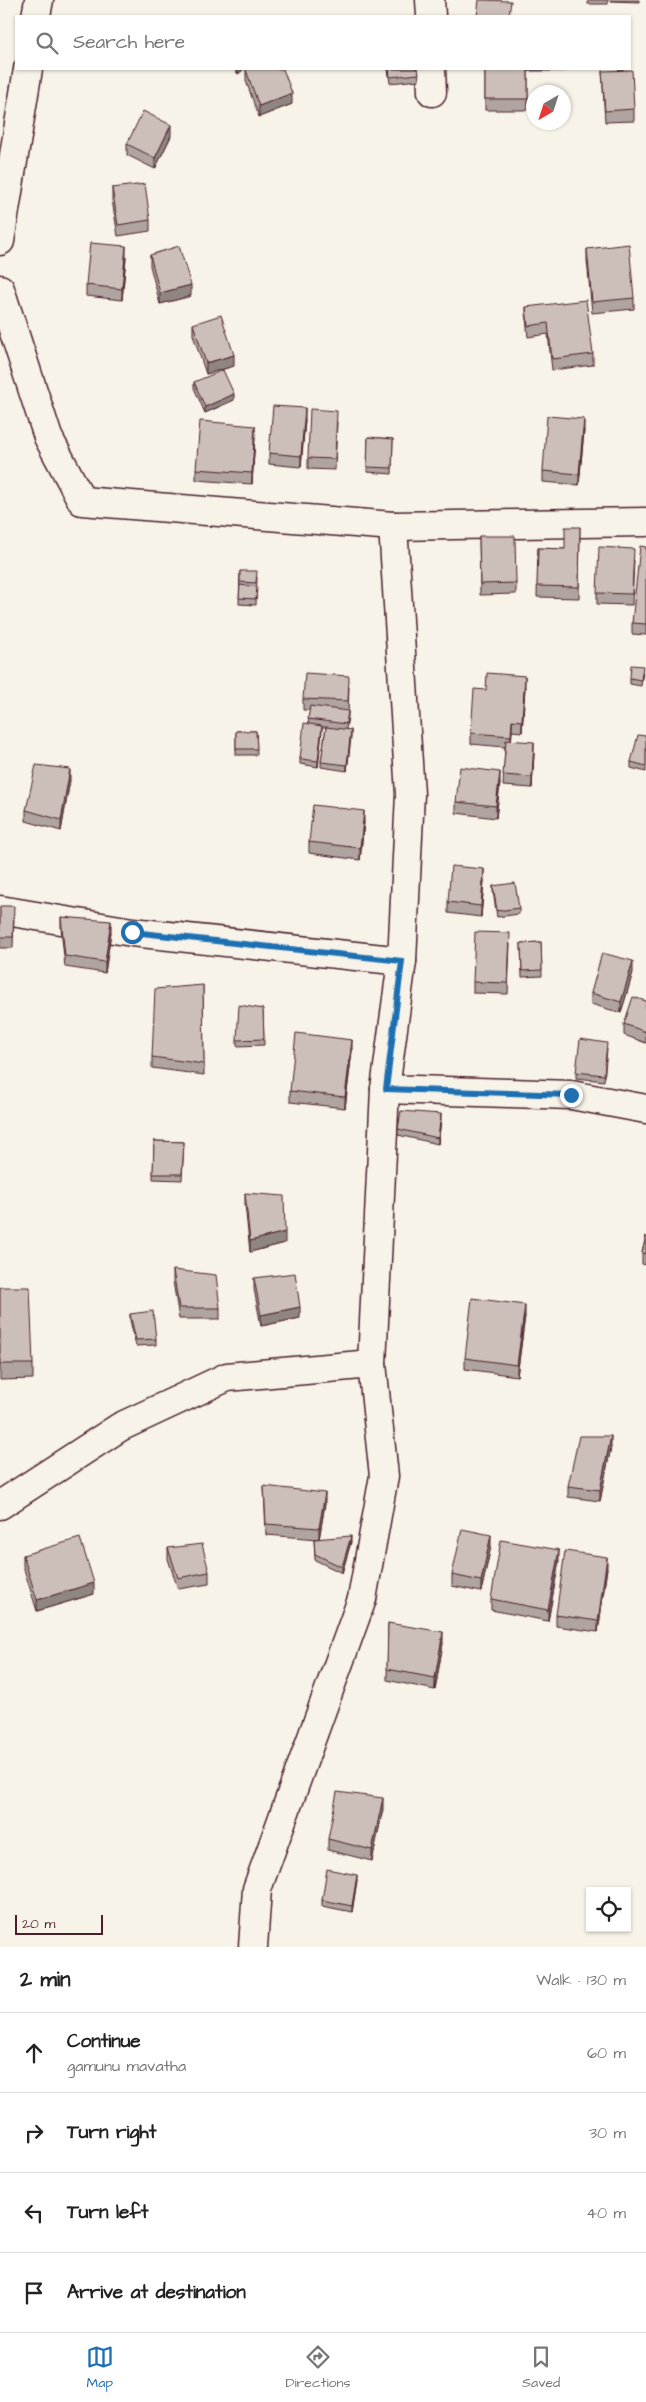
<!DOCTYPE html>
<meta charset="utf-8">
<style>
:root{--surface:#fff;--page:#f2f2f2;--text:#222;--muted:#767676;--line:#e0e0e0;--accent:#1f6fb2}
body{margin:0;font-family:"Architects Daughter",sans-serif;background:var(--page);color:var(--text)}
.controls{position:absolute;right:15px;bottom:15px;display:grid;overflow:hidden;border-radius:0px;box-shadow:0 1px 4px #0004}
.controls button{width:45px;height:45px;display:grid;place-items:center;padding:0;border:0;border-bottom:1px solid var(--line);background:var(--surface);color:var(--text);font:25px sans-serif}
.compass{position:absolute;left:526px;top:85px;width:45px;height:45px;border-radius:50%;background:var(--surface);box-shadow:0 1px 4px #0004;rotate:219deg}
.scale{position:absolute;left:15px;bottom:12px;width:88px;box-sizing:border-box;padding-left:5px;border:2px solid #4a1f2b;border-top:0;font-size:14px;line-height:18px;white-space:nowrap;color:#4a1f2b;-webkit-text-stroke:4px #f7f3e8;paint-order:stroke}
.stop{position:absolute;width:15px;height:15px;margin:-11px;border:4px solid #1f6fb2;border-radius:50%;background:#fff}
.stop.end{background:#1f6fb2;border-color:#fff;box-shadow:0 1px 5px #0008}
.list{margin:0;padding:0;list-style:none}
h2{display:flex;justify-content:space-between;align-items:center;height:65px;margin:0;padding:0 20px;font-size:21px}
h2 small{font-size:16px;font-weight:400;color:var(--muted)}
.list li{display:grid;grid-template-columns:32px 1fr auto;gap:15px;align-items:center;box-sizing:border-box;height:80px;padding:0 20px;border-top:1px solid var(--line)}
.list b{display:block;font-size:19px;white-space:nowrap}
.list p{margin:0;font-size:16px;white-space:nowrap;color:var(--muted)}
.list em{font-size:16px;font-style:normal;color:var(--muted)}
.icon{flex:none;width:28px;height:28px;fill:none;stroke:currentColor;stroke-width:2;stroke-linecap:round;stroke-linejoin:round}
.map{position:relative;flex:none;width:646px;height:1947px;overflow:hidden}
.search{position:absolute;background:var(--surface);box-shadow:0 1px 4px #0004;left:15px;right:15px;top:15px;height:55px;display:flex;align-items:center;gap:12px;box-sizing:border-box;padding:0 18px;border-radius:0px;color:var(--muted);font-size:19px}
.sheet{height:385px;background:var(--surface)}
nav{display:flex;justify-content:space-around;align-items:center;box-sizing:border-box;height:70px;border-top:1px solid var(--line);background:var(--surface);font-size:14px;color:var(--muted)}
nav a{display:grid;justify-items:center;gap:2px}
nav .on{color:var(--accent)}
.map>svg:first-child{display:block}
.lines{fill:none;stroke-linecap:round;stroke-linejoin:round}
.minor-casing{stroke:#4a1f2b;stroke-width:31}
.minor{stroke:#f7f3e8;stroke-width:28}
.wall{fill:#afa49f;stroke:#4a1f2b}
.shaded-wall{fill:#8f8682;stroke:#4a1f2b}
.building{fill:#ccbfb9;stroke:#4a1f2b}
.route{stroke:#1f6fb2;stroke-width:6}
</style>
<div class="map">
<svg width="646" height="1947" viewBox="0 0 646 1947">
<rect width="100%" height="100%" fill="#f7f3e8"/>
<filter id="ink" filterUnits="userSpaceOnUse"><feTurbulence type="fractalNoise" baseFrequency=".02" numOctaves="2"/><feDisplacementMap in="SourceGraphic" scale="10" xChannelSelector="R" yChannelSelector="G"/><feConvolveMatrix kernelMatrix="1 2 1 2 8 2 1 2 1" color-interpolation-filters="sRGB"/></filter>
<g filter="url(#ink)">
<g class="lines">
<defs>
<g id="minor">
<polyline points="430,0 431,16"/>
<polyline points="36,16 39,0"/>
<polyline points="431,69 432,92"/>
<polyline points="0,241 28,69"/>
<polyline points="0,289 48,437 82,501 393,526 646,522"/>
<polyline points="0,910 132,932 402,961"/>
<polyline points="385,1089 571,1095 646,1109"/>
<polyline points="0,1505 120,1427 227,1377 372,1364"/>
<polyline points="253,1947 257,1889 362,1599 384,1476 372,1364 385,1089 402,961 410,794 393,526"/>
</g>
</defs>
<use href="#minor" class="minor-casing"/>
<use href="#minor" class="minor"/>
</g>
<g class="wall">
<rect x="588" y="0" width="20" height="4"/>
<polygon points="610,0 639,0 639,2 610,1"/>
<polygon points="234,69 244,69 238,74"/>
<polygon points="388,69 418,69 419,80 390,83"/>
<rect x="485" y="69" width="43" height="41"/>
<rect x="529" y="69" width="35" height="2"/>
<polygon points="246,70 292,104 259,117 246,81"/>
<polygon points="602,71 634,109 634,121 605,122"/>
<polygon points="171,136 155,169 127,155 127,144"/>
<polygon points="112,188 150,220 150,231 118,236 112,200"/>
<polygon points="587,249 634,298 634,309 592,313 587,260"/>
<polygon points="150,255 191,296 160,304 150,266"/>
<polygon points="126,257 122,300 86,296 86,285"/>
<polygon points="526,307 593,354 593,365 552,370 548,334 528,337 526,318"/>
<polygon points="193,324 234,366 206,374 193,335"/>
<polygon points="194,382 234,400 205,413 194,388"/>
<polygon points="305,419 301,467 269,464 269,453"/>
<polygon points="337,422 335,470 308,469 308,458"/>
<polygon points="584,430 579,485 543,482 543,471"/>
<polygon points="255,437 252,484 196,480 196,469"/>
<polygon points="368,437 393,439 392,474 367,472"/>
<polygon points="580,527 579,598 537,597 538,548 565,549"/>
<polygon points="479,536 516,583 516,594 480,595"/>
<polygon points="646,547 646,635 632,634 632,623"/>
<polygon points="634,560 632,605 597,604 597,593"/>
<polygon points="240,571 257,577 256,605 239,604"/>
<polygon points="643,672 641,686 630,684 630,678"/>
<polygon points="349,687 348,717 346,729 351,736 347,771 321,767 321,762 326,727 322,727 318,767 300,764 300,759 308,724 310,710 303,710 303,699"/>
<polygon points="525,687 522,732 512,731 511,741 534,753 532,788 503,786 505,747 471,744 471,733 486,690"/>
<polygon points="236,731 256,731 257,755 236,755"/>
<polygon points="646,736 646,772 631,768 631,762"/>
<polygon points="70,780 61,831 26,821 26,810"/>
<polygon points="500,783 496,818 456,813 456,802"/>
<polygon points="364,822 360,860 309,853 309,842"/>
<polygon points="484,880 481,917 448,913 448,902"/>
<polygon points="493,886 519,908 519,914 497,917 493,891"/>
<polygon points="0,906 14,917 13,948 0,948"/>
<polygon points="61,917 111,932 105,973 65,967 61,928"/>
<polygon points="541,942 542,976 522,977 521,943"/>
<polygon points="510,944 508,994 473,993 473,982"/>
<polygon points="633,972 621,1013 591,1004 591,993"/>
<polygon points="203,985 204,1075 152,1068 152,1057"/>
<polygon points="646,1001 646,1043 624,1035 624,1024"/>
<polygon points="263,1009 264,1045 237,1046 237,1040"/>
<polygon points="607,1049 604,1081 576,1078 576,1072"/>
<polygon points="352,1051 345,1108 290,1102 290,1091"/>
<polygon points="441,1120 438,1144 398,1135 398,1129"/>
<polygon points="154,1141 184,1142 182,1180 153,1179"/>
<polygon points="245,1193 285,1243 250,1252 245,1204"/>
<polygon points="646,1236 646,1265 642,1264 642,1253"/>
<polygon points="173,1270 220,1308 220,1319 179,1319 173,1281"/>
<polygon points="254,1278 300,1318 261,1326 254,1289"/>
<polygon points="0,1287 33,1364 33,1379 0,1380"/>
<polygon points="130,1314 156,1339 156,1345 136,1346 130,1320"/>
<polygon points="525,1316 517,1376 465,1369 465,1358"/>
<polygon points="611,1447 600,1501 568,1497 568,1486"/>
<polygon points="264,1486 325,1504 319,1539 351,1542 342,1573 315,1560 314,1539 318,1539 266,1535"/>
<polygon points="491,1546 481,1592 452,1586 452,1575"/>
<polygon points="168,1548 209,1572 209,1584 178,1589 168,1559"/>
<polygon points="23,1555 94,1594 37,1611 23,1566"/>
<polygon points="559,1561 548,1621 491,1610 491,1599"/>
<polygon points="607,1568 598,1632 556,1626 556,1615"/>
<polygon points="388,1623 443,1643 435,1690 387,1680"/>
<polygon points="383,1809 372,1861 328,1850 328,1839"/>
<polygon points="357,1880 352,1912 322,1906 322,1900"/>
</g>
<g class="shaded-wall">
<polygon points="238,69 244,69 238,74"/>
<polygon points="292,93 292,104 259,117 259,106"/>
<polygon points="171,125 171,136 155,169 155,158"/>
<polygon points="126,246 126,257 122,300 122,289"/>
<polygon points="191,285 191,296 160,304 160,293"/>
<polygon points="234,355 234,366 206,374 206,363"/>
<polygon points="234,394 234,400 205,413 205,407"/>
<polygon points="305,408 305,419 301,467 301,456"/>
<polygon points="584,419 584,430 579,485 579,474"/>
<polygon points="255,426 255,437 252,484 252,473"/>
<polygon points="525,676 525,687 522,732 522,721"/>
<polygon points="512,720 512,731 511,747 511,736"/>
<polygon points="322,726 322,731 318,767 318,761"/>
<polygon points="351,730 351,736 347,771 347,765"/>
<polygon points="534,742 534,753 532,788 532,777"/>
<polygon points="70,769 70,780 61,831 61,820"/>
<polygon points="500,772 500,783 496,818 496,806"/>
<polygon points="364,811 364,822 360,860 360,848"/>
<polygon points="484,869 484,880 481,917 481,906"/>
<polygon points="111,921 111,932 105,973 105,962"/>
<polygon points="633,961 633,972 621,1013 621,1002"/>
<polygon points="352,1040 352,1051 345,1108 345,1097"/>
<polygon points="441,1114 441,1120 438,1144 438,1138"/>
<polygon points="285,1232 285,1243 250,1252 250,1241"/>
<polygon points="525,1305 525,1316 517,1376 517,1365"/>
<polygon points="300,1307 300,1318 261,1326 261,1315"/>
<polygon points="611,1436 611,1447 600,1501 600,1490"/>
<polygon points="325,1493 325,1504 319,1539 319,1528"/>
<polygon points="491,1535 491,1546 481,1592 481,1581"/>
<polygon points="351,1536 351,1542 342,1573 342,1567"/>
<polygon points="559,1550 559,1561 548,1621 548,1610"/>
<polygon points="607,1557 607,1568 598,1632 598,1621"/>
<polygon points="94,1583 94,1594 37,1611 37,1600"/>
<polygon points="443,1632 443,1643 435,1690 435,1678"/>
<polygon points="383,1798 383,1809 372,1861 372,1850"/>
<polygon points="357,1875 357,1880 352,1912 352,1906"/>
</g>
<g class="building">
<polygon points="479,0 511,1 509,16 477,16"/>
<polygon points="248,69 283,69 292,93 259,106 246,70"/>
<polygon points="389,69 418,69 419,74 390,77"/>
<rect x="485" y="69" width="43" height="30"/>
<polygon points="632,70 634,109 605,111 602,71"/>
<polygon points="143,111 171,125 155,158 127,144"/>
<polygon points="145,184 150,220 118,225 112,188"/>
<polygon points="90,243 126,246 122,289 86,285"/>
<polygon points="629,244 634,298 592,302 587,249"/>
<polygon points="179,246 191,285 160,293 150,255"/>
<polygon points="586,300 593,354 552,359 548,323 528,326 526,307"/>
<polygon points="221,315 234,355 206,363 193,324"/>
<polygon points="223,370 234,394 205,407 194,382"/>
<polygon points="273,406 305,408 301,456 269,453"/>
<polygon points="310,409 337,411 335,459 308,458"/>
<polygon points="547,416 584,419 579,474 543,471"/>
<polygon points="200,421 255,426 252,473 196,469"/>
<polygon points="368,437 393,439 392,468 367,467"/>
<polygon points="565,527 580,527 579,587 537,586 538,548 565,549"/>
<polygon points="479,536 515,536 516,583 480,584"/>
<polygon points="640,546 646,547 646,624 632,623"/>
<polygon points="599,547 634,549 632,594 597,593"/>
<polygon points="240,571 257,571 256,583 240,582"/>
<polygon points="240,585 257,587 256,599 239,598"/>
<polygon points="631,665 643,666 641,680 630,678"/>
<polygon points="305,673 349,676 348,701 303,699"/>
<polygon points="487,673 525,676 522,721 512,720 511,736 471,733 474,689 486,690"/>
<polygon points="310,706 348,711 346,724 308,719"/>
<polygon points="304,723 322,726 318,761 300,759"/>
<polygon points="326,727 351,730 347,765 321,762"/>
<polygon points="236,731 256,731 257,749 236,749"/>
<polygon points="638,735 646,736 646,766 631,762"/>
<polygon points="506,740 534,742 532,777 503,775"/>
<polygon points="36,765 70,769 61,820 26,810"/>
<polygon points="460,767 500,772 496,806 456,802"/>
<polygon points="313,805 364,811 360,848 309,842"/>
<polygon points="451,866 484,869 481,906 448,902"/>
<polygon points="515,883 519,908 497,911 493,886"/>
<polygon points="0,906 14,906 13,937 0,937"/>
<polygon points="61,917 111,921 105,962 65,956"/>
<polygon points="475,932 510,933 508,983 473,982"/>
<polygon points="541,942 542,970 522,971 521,943"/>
<polygon points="602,953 633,961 621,1002 591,993"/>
<polygon points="203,985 204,1064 152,1057 155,989"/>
<polygon points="633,997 646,1001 646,1032 624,1024"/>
<polygon points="239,1005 263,1009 264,1039 237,1040"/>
<polygon points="296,1033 352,1040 345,1097 290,1091"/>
<polygon points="580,1039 607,1043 604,1075 576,1072"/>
<polygon points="401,1111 441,1114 438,1138 398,1129"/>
<polygon points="154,1141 184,1142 182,1174 153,1174"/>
<polygon points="245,1193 284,1196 285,1232 250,1241"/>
<polygon points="646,1236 646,1254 642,1253"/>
<polygon points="173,1270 216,1275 220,1308 179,1308"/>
<polygon points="295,1273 300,1307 261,1315 254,1278"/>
<polygon points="0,1287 30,1287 33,1364 0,1364"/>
<polygon points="472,1298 525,1305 517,1365 465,1358"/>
<polygon points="153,1311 156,1339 136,1340 130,1314"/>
<polygon points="579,1436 611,1436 600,1490 568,1486"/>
<polygon points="264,1486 325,1493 319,1528 266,1524"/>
<polygon points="462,1529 491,1535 481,1581 452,1575"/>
<polygon points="351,1536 342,1567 315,1554 314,1539"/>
<polygon points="80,1538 94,1583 37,1600 23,1555"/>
<polygon points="501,1540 559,1550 548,1610 491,1599"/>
<polygon points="202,1544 209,1572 178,1578 168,1548"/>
<polygon points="565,1551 607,1557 598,1621 556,1615"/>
<polygon points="388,1623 443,1632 435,1678 387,1669"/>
<polygon points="337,1792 383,1798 372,1850 328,1839"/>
<polygon points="327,1869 357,1875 352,1906 322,1900"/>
</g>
</g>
<g class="lines" filter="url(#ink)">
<polyline class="route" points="132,932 402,961 386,1089 571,1095"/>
</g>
</svg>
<div class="controls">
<button><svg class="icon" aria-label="locate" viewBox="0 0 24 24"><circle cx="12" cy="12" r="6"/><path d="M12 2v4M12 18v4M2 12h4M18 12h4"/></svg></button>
</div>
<svg class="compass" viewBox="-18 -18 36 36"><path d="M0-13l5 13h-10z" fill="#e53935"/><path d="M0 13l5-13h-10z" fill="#767676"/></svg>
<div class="scale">20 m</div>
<div class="stop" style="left:132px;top:932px"></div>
<div class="stop end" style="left:571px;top:1095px"></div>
<div class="search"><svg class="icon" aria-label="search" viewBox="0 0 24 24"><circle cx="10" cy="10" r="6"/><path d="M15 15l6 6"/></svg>Search here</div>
</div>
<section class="sheet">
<h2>2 min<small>Walk · 130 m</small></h2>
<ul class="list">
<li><svg class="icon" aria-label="ahead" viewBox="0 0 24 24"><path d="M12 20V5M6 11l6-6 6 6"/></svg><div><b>Continue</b><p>gamunu mavatha</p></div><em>60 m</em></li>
<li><svg class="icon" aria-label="right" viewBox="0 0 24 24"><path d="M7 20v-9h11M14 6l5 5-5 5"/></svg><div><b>Turn right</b></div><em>30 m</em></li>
<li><svg class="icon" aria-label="left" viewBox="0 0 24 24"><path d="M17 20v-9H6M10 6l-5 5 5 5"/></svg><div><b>Turn left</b></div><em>40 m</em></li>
<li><svg class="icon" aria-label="arrive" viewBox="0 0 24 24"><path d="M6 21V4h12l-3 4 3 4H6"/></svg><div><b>Arrive at destination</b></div></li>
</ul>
</section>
<nav>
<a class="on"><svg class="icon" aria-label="map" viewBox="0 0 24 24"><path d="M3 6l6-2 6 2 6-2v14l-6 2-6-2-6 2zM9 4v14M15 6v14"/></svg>Map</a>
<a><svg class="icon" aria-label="directions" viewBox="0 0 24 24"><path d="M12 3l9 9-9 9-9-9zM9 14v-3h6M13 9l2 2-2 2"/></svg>Directions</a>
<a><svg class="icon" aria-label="saved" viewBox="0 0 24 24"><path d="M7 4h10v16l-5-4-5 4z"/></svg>Saved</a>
</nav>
